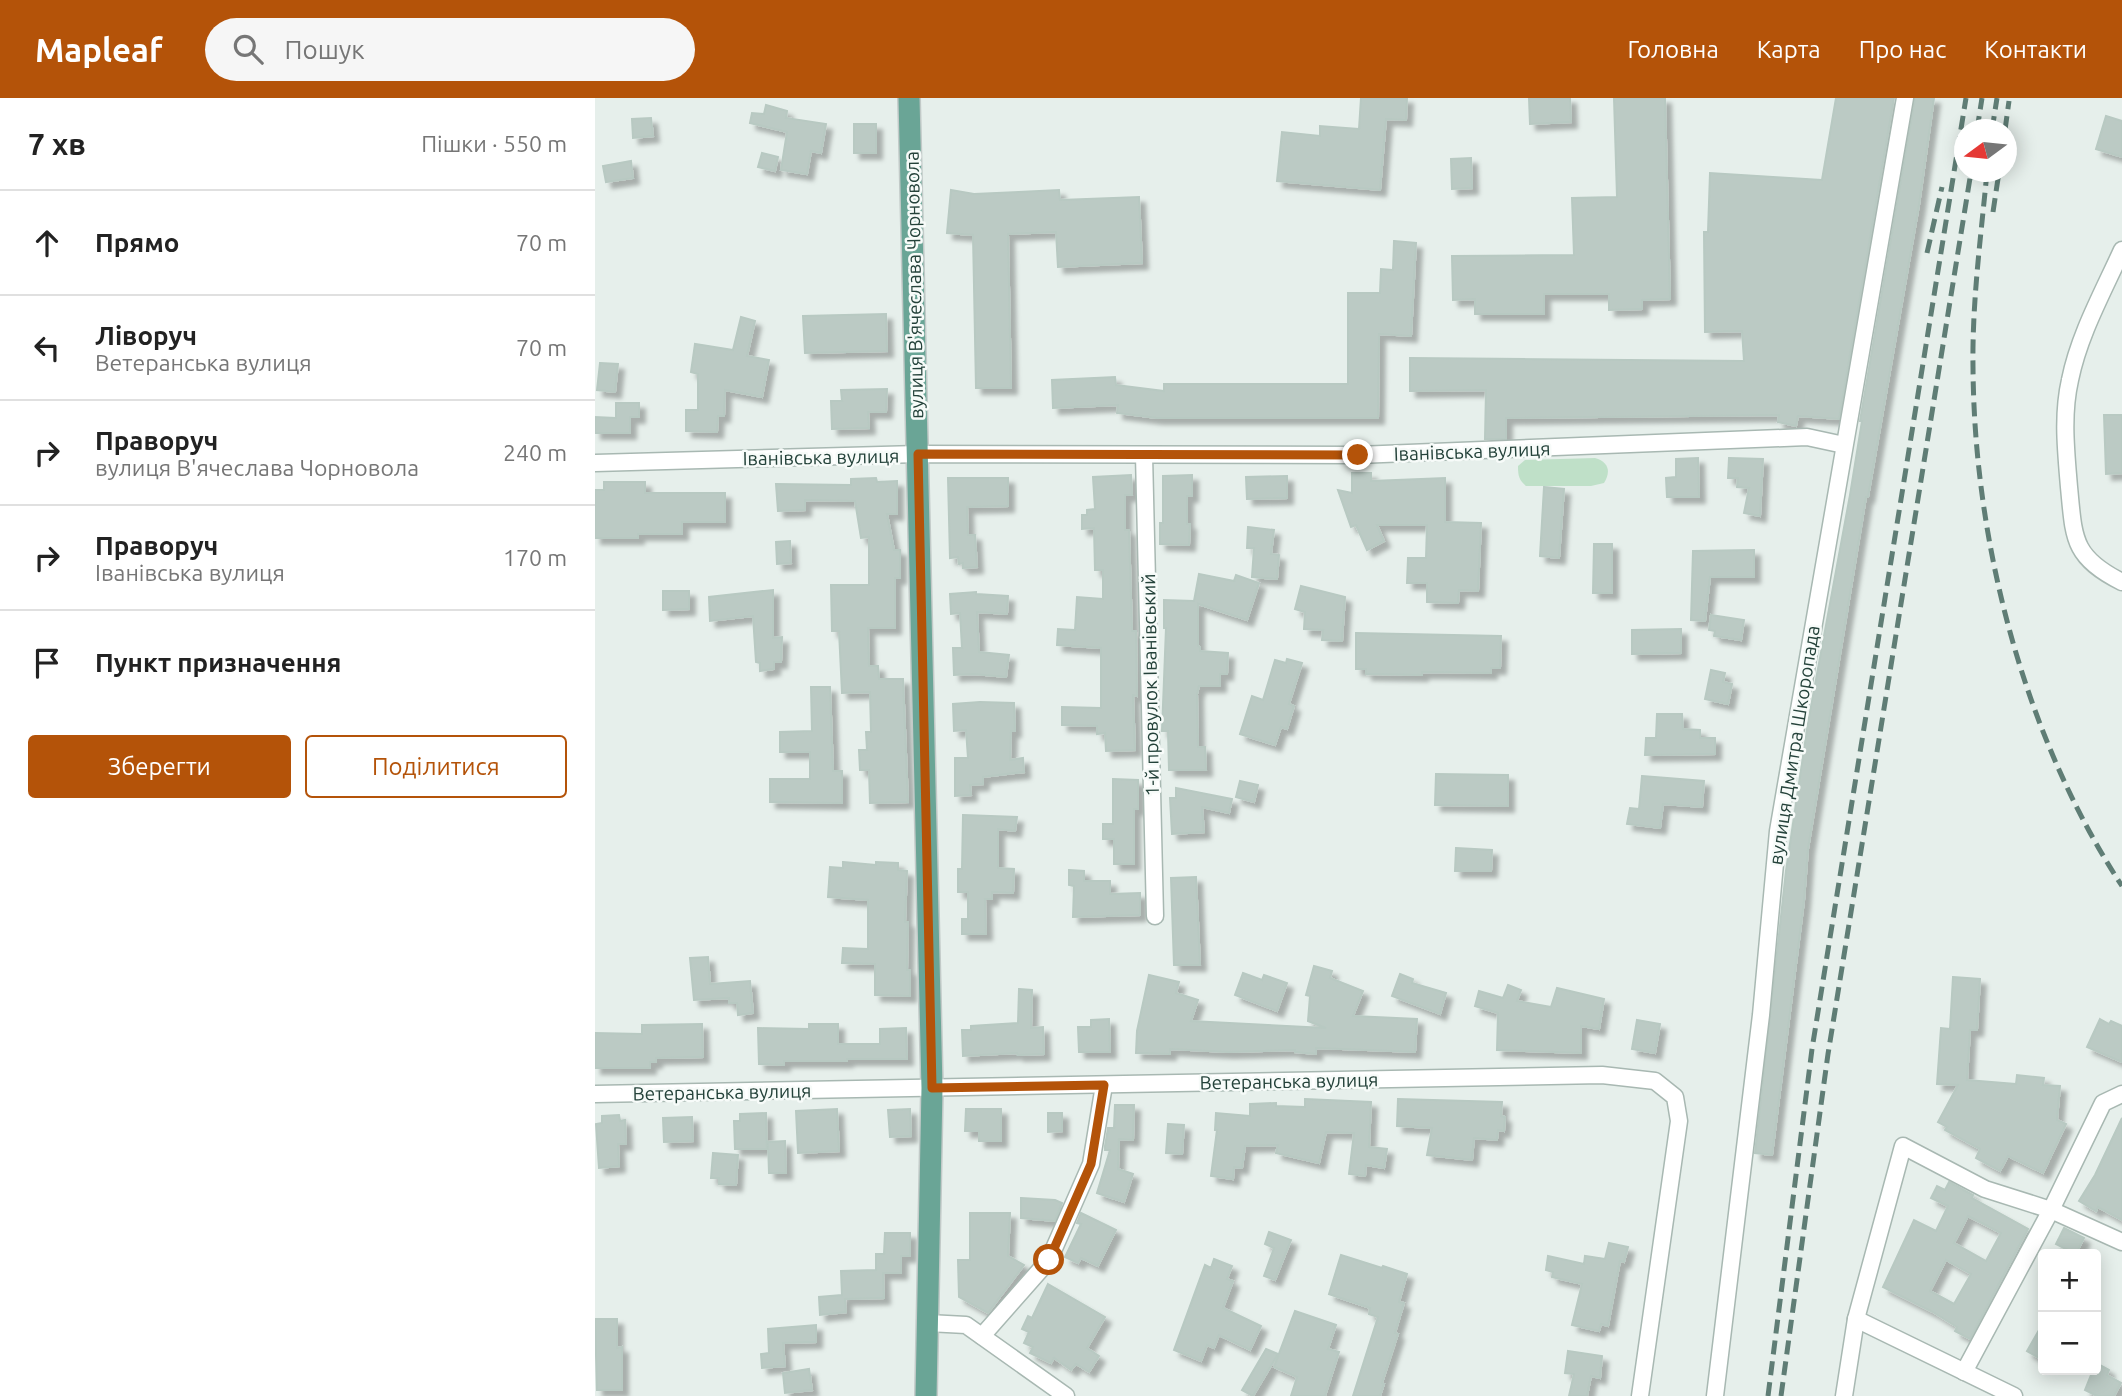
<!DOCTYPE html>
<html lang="uk">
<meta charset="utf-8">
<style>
:root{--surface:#fff;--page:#f6f6f6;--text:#222;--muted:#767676;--line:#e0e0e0;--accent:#b45309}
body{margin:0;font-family:Ubuntu,sans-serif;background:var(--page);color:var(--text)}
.controls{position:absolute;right:21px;bottom:21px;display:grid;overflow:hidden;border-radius:7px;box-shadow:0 4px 18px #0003}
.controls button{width:63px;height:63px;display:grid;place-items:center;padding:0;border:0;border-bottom:2px solid var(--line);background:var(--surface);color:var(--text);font:35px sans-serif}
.compass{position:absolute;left:1359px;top:21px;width:63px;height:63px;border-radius:50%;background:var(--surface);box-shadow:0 4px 18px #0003;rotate:255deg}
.stop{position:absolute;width:21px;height:21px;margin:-16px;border:5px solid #b45309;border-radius:50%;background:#fff}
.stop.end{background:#b45309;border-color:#fff;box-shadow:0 2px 7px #0008}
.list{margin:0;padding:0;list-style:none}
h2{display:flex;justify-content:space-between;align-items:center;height:91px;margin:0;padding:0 28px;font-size:30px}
h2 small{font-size:23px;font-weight:400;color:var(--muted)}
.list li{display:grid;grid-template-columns:46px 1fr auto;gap:21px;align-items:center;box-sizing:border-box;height:105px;padding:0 28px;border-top:2px solid var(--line)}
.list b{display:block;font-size:26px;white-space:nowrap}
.list p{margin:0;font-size:23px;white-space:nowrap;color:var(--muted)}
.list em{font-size:23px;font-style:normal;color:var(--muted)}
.actions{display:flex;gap:14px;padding:21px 28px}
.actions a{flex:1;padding:16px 0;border:2px solid var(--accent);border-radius:7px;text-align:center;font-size:24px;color:var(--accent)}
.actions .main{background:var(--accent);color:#fff}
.icon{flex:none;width:38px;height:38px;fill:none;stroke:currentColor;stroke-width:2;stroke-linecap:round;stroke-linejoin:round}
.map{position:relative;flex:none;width:1527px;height:1298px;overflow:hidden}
header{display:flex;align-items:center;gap:42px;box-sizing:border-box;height:98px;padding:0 35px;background:var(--accent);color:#fff}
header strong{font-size:33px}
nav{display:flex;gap:38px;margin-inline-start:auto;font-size:24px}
.search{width:490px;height:63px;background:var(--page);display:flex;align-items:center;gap:18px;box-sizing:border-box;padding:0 24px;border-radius:38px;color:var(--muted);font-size:26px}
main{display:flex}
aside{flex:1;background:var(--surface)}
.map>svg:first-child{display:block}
.green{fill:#bfe0c8}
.building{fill:#bbcac4;stroke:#b8c9c2;stroke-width:2;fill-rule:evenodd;filter:url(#shadow)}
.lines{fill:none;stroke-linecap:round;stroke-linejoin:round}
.street-casing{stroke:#a8b8b2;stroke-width:19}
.primary-casing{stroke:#c2cac8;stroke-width:24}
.street{stroke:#fff;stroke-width:16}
.primary{stroke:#6aa596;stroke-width:21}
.rail{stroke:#5f7d75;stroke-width:5;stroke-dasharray:14 7;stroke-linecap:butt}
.route{stroke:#b45309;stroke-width:9}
.labels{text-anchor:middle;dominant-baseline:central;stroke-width:5;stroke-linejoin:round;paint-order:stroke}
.street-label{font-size:19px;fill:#24423a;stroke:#f7fbf9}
</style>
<header>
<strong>Mapleaf</strong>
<div class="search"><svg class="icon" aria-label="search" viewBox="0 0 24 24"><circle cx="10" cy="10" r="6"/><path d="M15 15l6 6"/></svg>Пошук</div>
<nav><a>Головна</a><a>Карта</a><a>Про нас</a><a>Контакти</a></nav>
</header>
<main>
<aside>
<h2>7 хв<small>Пішки · 550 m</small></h2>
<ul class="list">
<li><svg class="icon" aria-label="ahead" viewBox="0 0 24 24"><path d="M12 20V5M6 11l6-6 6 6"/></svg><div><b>Прямо</b></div><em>70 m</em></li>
<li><svg class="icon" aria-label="left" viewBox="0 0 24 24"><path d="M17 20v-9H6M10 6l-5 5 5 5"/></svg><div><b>Ліворуч</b><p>Ветеранська вулиця</p></div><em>70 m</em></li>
<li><svg class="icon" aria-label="right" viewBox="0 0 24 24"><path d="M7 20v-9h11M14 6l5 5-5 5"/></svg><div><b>Праворуч</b><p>вулиця В'ячеслава Чорновола</p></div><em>240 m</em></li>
<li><svg class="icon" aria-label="right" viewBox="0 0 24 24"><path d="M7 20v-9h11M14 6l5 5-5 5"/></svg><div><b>Праворуч</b><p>Іванівська вулиця</p></div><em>170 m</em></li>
<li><svg class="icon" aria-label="arrive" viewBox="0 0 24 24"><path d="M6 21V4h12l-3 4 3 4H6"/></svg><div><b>Пункт призначення</b></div></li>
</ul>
<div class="actions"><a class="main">Зберегти</a><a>Поділитися</a></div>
</aside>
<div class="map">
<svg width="1527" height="1298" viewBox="0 0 1527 1298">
<defs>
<filter id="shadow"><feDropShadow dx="6" dy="6" stdDeviation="2" flood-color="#0004"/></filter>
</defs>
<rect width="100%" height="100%" fill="#e6efeb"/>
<path class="green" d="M1000,360C1014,364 1016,374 1009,385L996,388H931C924,382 923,378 923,368L930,362Z"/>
<g class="building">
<polygon points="766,0 812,0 811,22 791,21 785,92 682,83 687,34 725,38 725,28 764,31"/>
<polygon points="934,0 975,0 976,24 935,26"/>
<polygon points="1019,0 1070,0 1075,201 1047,202 1047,211 1014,212 1014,196 949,196 949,216 880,216 880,201 858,202 857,158 979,157 977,100 1022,99"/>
<polygon points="1241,0 1299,0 1244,321 1203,318 1201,328 1183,324 1184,317 911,320 911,341 890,341 891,292 815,293 815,260 1149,263 1147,233 1110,234 1109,134 1113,134 1115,75 1227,82"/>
<polygon points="1320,0 1339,0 1324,107 1273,399 1271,399 1213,751 1209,803 1177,1057 1160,1055 1191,773 1213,625 1255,397 1267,323 1265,323"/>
<polygon points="171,7 192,13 191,20 231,26 226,55 216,53 212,76 186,72 192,34 155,25 157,15 169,16"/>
<polygon points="1511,18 1527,23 1527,59 1501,51"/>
<polygon points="56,20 58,38 38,40 37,21"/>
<rect x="259" y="26" width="22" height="29"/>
<polygon points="167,55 183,59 180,73 163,69"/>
<polygon points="876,60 877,90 857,91 856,61"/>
<polygon points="36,63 38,80 11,84 8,68"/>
<polygon points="356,92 379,96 464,92 465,102 544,99 547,165 463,169 461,134 413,136 416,290 381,290 378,137 352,135"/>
<polygon points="799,143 821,145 816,238 784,236 783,320 562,320 522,315 523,307 458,310 457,282 520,279 521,287 569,293 569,286 753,286 753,195 785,195 786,171 798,172"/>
<polygon points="291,216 292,253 210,255 208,218"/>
<polygon points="146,219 160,223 152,258 174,262 167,299 130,292 129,318 123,318 122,334 91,333 91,312 103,312 103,276 96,274 100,246 138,252"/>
<polygon points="5,265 23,266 20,294 2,292"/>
<polygon points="292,291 291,314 273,314 274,330 237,331 236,303 247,303 246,292"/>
<polygon points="21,305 44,305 44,319 35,319 35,335 0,335 0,319 21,320"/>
<polygon points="1509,317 1527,317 1527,375 1511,376"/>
<polygon points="1103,360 1104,399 1072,399 1071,380 1081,379 1081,361"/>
<polygon points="1134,360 1168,361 1165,418 1149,415 1154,390 1142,389 1143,380 1133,380"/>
<polygon points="757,375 776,375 776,383 850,380 850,424 886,425 883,493 864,492 863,505 832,504 832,485 812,485 813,460 831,460 832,427 782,427 789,443 772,452 761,427 756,429 743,392 757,395"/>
<polygon points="536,377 537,397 530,397 530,432 534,432 537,533 541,533 542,598 538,597 540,652 511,653 510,635 502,636 502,628 467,627 467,609 506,610 506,550 462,547 463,531 480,532 482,499 508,501 508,472 500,472 499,430 487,431 487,417 492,417 492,412 500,411 498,379"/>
<polygon points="597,377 597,398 592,398 592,426 595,426 594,447 565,446 565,425 568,425 568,378"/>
<polygon points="692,378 692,400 652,401 651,379"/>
<polygon points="281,380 282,384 302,383 302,416 292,416 299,452 305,452 305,480 300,480 300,530 273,530 274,568 283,568 284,581 308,581 313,704 275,705 274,672 265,672 264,652 272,652 271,634 276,634 275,594 247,595 244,533 237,533 236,487 274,487 274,439 266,440 260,403 210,402 210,412 183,413 181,386 256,387 256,381"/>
<polygon points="353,380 413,380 413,408 372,409 373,437 380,437 382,469 368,470 368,465 364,466 363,459 355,460"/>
<polygon points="9,384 50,384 50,395 130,395 130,424 87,424 87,436 43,436 43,440 0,440 0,392 9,392"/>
<polygon points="949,389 969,391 964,460 945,458"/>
<polygon points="653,429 679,432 676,456 684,457 682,481 657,479 659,450 652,450"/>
<polygon points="195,443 196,465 182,466 181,444"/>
<polygon points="999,446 1017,446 1017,495 998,495"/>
<polygon points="1159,452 1159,479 1115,479 1110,523 1096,522 1098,453"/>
<polygon points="604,476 639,483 641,477 664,485 652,522 603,506 603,548 605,549 605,553 633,555 632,576 625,576 625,588 604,588 602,596 603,649 610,649 611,672 574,672 573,633 567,633 571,530 569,530 569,502 599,503"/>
<polygon points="706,488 750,499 747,543 727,542 728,532 709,531 710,514 700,511"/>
<polygon points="178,492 178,540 187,539 186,564 179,564 179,571 165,573 165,565 161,564 158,518 115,523 114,499"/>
<polygon points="68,493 94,493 94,511 68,512"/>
<polygon points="381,494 381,496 413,498 412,516 382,514 384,554 414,557 411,579 378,576 359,577 358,550 367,550 365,515 356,516 355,496"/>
<polygon points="1116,517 1149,522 1146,542 1119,538 1120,533 1114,532"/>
<polygon points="1086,531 1086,555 1037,556 1037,532"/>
<polygon points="761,535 906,538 905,570 896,570 896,575 827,574 827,577 771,576 771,571 761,571"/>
<polygon points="692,561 707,565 694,606 699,608 692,631 686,629 680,647 645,636 657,598 668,602 680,562 691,565"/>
<polygon points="1116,572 1130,575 1128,584 1137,586 1133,606 1110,601"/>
<polygon points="216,589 235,589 238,673 247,673 247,705 175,704 175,681 215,681 215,654 185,654 185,634 217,633"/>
<polygon points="385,604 419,605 420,633 416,633 415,662 428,660 429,674 388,679 388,686 375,687 376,697 360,698 360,660 373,660 371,632 359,633 358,606"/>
<polygon points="1062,616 1087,616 1088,631 1105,632 1105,640 1120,640 1120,656 1050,657 1051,640 1061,640"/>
<polygon points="841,676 913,677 913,708 840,707"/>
<polygon points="1047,678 1109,683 1107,709 1068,706 1065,730 1032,726 1035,710 1044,711"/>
<polygon points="518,681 543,682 543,711 539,711 539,766 519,766 519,741 508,741 508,726 518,726"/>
<polygon points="645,683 663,687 659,704 641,699"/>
<polygon points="581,690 637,701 634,715 607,709 609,734 577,736 575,700 581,700"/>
<polygon points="368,717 422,719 420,733 403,731 403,770 419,771 418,795 397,794 397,801 390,801 391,836 367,836 367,821 373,821 373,794 363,794 363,771 367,771"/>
<polygon points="861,750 897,752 896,773 860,773"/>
<polygon points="248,764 281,767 281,764 303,765 303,772 312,773 310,824 313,824 312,872 315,872 315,898 280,897 280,866 247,865 248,850 273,851 273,802 233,799 235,769 248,770"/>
<polygon points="474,772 489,773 489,783 515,783 515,796 545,795 545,817 478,819 479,788 474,787"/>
<polygon points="601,779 605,867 579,867 576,780"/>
<polygon points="113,859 115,886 155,883 158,915 143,917 142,905 134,905 134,900 99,902 95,860"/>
<polygon points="719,868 737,873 735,880 768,893 758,918 822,921 820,954 721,950 721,956 700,954 700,952 633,954 575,951 575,956 541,955 542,933 554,877 584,884 581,895 603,902 596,923 731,930 713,923 715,898 711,897"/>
<polygon points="648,875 667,882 669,877 692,885 682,913 640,897"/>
<polygon points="805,876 818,881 817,885 851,895 845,916 797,898"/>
<polygon points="1358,879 1385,881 1382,932 1375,932 1372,982 1421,986 1422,977 1449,980 1448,987 1465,988 1462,1022 1471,1026 1448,1075 1413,1058 1405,1073 1381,1060 1385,1051 1350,1032 1352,1029 1343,1024 1363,987 1342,986 1346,930 1355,931"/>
<polygon points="913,887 926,892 922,903 956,909 962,890 1009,901 1004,931 986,928 986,955 902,952 903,915 880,908 884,893 908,900"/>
<polygon points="424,891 437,892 436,930 448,929 449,956 423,957 422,955 368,958 367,932 376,932 376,928 423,925"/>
<polygon points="514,921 515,954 484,954 483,929 496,929 496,922"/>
<polygon points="1505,921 1514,926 1516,923 1527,928 1527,964 1492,949"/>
<polygon points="1042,922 1065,926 1060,955 1037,951"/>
<polygon points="107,926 108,959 61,960 61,964 55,964 55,970 0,970 0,935 47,936 47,927"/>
<polygon points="214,926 243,926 243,946 285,946 285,931 311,930 312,961 252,961 252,963 189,963 189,967 164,966 163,930 214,931"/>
<polygon points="710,1001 776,1004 774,1049 792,1051 789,1070 771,1067 770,1078 754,1076 759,1035 731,1034 724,1065 681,1055 683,1047 650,1048 647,1070 639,1069 638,1081 616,1078 622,1032 620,1032 621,1015 655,1018 655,1006 681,1005 681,1008 710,1009"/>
<polygon points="803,1001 907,1004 906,1018 910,1019 909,1033 903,1032 902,1042 879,1040 877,1062 832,1057 837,1030 802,1028"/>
<polygon points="520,1007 539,1007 538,1042 524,1041 523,1071 538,1076 529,1104 502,1095 515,1052 510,1052 510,1048 513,1030 519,1030"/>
<polygon points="242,1011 244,1053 203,1055 201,1013"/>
<polygon points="315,1011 316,1038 295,1039 293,1012"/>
<polygon points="371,1011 406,1011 406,1043 384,1043 384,1033 370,1033"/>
<polygon points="171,1015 172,1051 140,1051 139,1023 145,1023 145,1016"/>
<polygon points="453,1015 467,1015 467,1033 453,1034"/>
<polygon points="24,1017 25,1023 30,1022 31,1046 23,1046 24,1068 4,1070 1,1026 7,1025 7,1018"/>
<polygon points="97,1019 98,1043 69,1044 68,1020"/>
<polygon points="1527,1020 1527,1122 1503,1109 1501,1113 1484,1103 1500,1077"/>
<polygon points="573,1026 589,1027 587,1056 571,1055"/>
<polygon points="190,1043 191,1075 174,1075 173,1044"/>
<polygon points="118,1055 143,1057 141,1087 124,1086 124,1080 116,1080"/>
<path d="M1354,1084L1378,1097L1377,1100L1433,1131L1375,1241L1360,1233L1362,1229L1338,1214L1288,1189L1319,1122L1341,1133L1353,1108L1336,1100L1342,1088L1350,1092ZM1373,1118L1406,1135L1391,1163L1359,1145ZM1351,1162L1376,1176L1359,1206L1335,1193Z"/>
<polygon points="426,1100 460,1102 467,1105 460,1123 426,1120"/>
<polygon points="375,1115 415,1115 413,1158 429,1167 393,1215 364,1199 363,1162 375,1162"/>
<polygon points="486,1115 521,1132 503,1168 486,1160 483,1165 470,1159 486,1126 482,1125"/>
<polygon points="1469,1130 1489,1140 1481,1156 1461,1146"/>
<polygon points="674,1134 696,1142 680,1182 669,1178 679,1150 670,1146"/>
<polygon points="290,1135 315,1135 315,1158 306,1158 306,1175 288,1175 289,1200 250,1201 251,1214 225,1217 224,1199 247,1197 246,1173 281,1172 281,1156 289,1156"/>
<polygon points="1014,1145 1033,1149 1029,1164 1025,1163 1013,1228 1006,1226 1004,1233 977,1227 987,1186 957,1179 958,1174 951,1172 953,1158 989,1166 990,1158 1010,1161"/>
<polygon points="746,1157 787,1170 788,1168 812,1176 804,1204 809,1205 800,1235 803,1236 787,1285 789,1286 785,1298 758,1298 783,1219 774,1216 775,1210 734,1196"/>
<polygon points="619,1161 637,1168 632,1181 638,1183 628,1210 666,1228 655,1252 624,1237 619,1250 612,1247 606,1263 579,1252 610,1167 616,1170"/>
<polygon points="453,1186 510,1219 492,1250 504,1258 494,1274 481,1266 476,1272 459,1260 456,1265 435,1255 438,1249 429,1245 434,1234 427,1231 433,1218 437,1220"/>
<polygon points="700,1213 741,1227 733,1251 744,1254 730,1298 696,1298 702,1279 679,1269"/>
<polygon points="0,1221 22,1221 22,1250 27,1249 27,1292 2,1292"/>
<polygon points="1448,1225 1448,1262 1432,1253"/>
<polygon points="221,1227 221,1244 188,1245 190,1268 167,1270 166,1256 174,1255 173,1231"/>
<polygon points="671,1251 683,1256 658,1298 647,1292"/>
<polygon points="973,1253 1007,1258 1005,1280 996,1278 992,1298 974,1298 979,1276 970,1275"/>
<polygon points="1501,1265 1514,1272 1512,1277 1526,1285 1519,1298 1502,1298 1490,1292 1498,1272 1501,1272"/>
<polygon points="214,1271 217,1292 190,1295 188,1275"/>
</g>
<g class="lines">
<defs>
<g id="street">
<path d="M1527,152C1508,194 1484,237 1475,282C1467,317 1471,353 1474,389C1479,440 1477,459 1527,484"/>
<polyline points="549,357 560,818"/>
<polyline points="0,365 323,356 763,357 1212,339 1249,347"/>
<polyline points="0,996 1007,977 1060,983 1080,999 1084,1023 1045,1298"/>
<polyline points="1261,1221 1419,1298"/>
<polyline points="333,1225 371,1227 471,1298"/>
<polyline points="387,1238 454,1162 496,1066 509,987"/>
<polyline points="1369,1274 1456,1112 1508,1005 1527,996"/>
<polyline points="1120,1298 1166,917 1183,733 1310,0"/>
<polyline points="1249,1298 1261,1221 1308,1048 1390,1091 1456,1112 1527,1144"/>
</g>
<polyline id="primary" points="314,0 337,990 331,1298"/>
</defs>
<use href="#street" class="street-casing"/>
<use href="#primary" class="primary-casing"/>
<use href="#street" class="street"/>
<use href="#primary" class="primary"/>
<g class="rail">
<polyline points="1382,32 1387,0"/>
<polyline points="1397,32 1402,0"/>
<polyline points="1410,32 1414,3"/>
<path d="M1392,74C1386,138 1377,204 1378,269C1379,446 1430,640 1527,788"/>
<polyline points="1398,114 1404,74"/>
<polyline points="1332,155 1347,89"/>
<polyline points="1173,1298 1217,951 1371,0"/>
<polyline points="1186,1298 1233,956 1376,74"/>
</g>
</g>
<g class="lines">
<polyline class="route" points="454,1162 496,1066 509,987 337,990 323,356 763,357"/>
</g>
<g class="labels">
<g class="street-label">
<text transform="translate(319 187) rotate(-91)">вулиця В'ячеслава Чорновола</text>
<text transform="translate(877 353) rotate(-2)">Іванівська вулиця</text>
<text transform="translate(226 359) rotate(-1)">Іванівська вулиця</text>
<text transform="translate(555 587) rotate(-91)">1-й провулок Іванівський</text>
<text transform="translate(1199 647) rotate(-81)">вулиця Дмитра Шкоропада</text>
<text transform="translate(694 983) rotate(-1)">Ветеранська вулиця</text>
<text transform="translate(127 994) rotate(-1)">Ветеранська вулиця</text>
</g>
</g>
</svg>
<div class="controls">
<button>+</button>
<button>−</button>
</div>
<svg class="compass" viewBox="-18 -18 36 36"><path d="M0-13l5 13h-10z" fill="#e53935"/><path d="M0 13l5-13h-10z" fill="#767676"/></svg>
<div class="stop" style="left:454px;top:1162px"></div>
<div class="stop end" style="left:763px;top:357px"></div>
</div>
</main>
